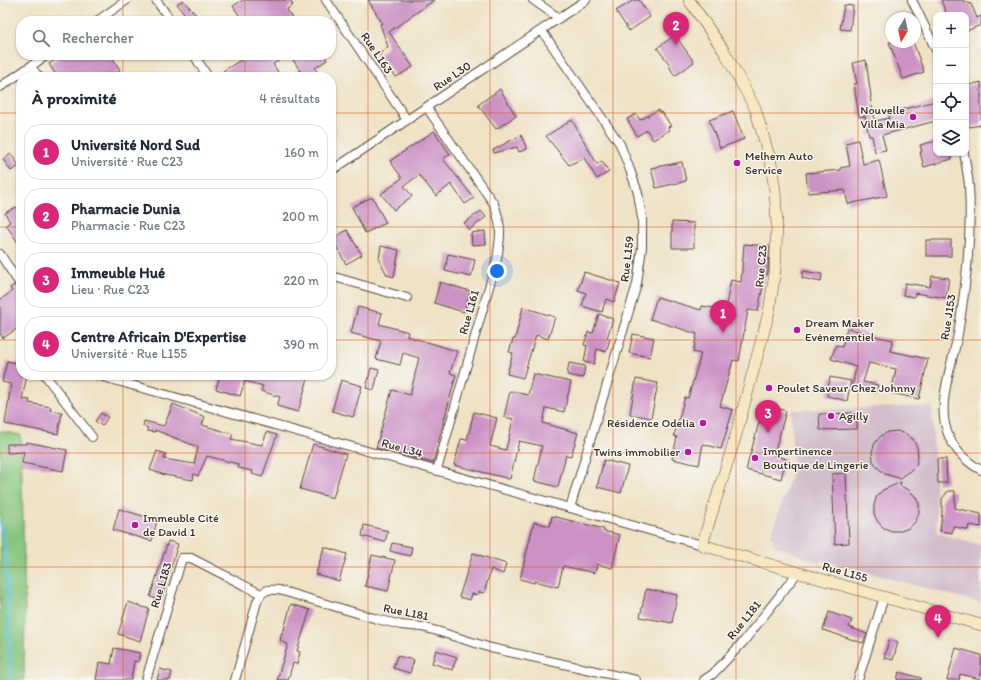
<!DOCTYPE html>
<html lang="fr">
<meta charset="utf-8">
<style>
:root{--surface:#fff;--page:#f2f2f3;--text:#1f2937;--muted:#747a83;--line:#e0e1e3;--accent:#db2777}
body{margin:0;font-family:Itim,sans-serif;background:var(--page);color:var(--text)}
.controls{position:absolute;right:12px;top:12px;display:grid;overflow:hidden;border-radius:8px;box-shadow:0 1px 3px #0004}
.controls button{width:36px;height:36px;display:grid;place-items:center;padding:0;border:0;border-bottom:1px solid var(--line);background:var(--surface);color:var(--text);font:20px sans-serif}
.compass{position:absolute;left:885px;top:12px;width:36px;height:36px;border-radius:50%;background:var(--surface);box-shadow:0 1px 3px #0004;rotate:189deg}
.you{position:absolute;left:497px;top:271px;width:14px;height:14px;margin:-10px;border:3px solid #fff;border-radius:50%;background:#1a73e8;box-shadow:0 0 0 6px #1a73e833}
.badge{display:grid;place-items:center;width:26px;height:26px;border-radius:50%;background:var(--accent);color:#fff;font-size:13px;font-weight:700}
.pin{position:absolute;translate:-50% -33px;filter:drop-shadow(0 1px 2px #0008)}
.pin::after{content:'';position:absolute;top:21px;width:14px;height:12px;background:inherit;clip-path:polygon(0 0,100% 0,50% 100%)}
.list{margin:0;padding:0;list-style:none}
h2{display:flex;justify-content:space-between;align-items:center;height:52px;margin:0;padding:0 16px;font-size:17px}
h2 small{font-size:13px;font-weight:400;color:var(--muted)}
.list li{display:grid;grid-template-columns:26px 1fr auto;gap:12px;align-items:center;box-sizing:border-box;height:56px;margin:0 8px 8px;padding:0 8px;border:1px solid var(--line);border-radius:16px}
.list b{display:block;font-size:15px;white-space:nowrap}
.list p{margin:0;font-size:13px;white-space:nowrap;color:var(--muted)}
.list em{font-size:13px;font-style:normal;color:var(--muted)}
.icon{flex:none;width:22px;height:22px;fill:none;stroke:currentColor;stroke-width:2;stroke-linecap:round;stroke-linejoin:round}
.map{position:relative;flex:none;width:981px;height:680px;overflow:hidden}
.search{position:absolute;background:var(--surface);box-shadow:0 1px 3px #0004;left:16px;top:16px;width:320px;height:44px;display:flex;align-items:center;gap:10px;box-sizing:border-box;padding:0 14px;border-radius:16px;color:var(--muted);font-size:15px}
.panel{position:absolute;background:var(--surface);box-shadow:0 1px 3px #0004;left:16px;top:72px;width:320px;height:308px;border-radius:16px}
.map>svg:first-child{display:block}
.industrial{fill:#d1bdcb}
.green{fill:#87c57c;stroke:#61784d}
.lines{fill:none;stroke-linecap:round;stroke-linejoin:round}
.stream{stroke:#63c5e1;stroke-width:3}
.building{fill:#cc91c5}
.street-casing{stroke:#564637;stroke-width:10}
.secondary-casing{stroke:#564637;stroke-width:12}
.street{stroke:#fff;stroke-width:8}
.secondary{stroke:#f7e8c3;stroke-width:11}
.grid{fill:none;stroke:#d7540e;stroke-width:1;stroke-opacity:0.55}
.poi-dot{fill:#b5179e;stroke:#f6f6f2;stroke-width:1.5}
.labels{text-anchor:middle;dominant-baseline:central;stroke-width:3;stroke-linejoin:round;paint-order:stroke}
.street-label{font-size:12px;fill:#3b2a1e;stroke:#f6f6f2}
.poi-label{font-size:12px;fill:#3b2a1e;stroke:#f6f6f2;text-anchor:start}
</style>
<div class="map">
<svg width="981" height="680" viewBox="0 0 981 680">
<rect width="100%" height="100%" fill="#f6f6f2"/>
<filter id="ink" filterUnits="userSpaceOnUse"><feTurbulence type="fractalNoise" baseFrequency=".025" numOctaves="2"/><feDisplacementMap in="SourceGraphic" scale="8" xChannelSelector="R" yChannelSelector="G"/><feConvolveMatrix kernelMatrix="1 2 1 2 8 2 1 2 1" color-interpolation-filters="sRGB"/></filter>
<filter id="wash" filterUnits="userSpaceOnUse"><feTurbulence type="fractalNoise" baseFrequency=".012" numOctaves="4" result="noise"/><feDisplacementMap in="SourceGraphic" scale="16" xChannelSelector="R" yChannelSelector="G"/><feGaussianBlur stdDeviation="0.9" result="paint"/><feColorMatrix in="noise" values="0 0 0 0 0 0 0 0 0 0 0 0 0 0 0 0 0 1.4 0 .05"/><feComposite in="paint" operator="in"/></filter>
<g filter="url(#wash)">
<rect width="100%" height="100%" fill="#efe2c5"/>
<polygon class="industrial" points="932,406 937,533 981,545 981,603 821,560 819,563 776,546 771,536 793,469 791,410"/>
<polygon class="green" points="0,431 21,435 25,605 24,680 0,680"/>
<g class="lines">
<polyline class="stream" points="0,523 5,542 11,680"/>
</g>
<g id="blocks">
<g class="building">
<polygon points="183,0 197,16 190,21 177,4"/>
<polygon points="243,0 290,0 293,5 287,9 292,18 287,21 243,21 233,6"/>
<polygon points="368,0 434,0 389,32 413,67 396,77 379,54 388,47 380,24 382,23"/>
<polygon points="634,0 639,0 650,17 629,31 616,11"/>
<polygon points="941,0 961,0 971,4 977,18 981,16 981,25 966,31 966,15 947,15"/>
<polygon points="844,5 853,6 850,30 840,29"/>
<polygon points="675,35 694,62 675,76 669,66 670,65 657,48"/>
<polygon points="889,42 913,42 924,72 903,79"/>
<polygon points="62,55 111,55 120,70 116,73 119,77 57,77 49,64"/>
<polygon points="249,55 289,55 273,64 281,77 226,77 223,71"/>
<polygon points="290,55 324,55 327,60 315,68 318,74 314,77 304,77"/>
<polygon points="866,60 871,97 870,97 875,121 890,118 888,113 936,101 936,121 882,135 886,150 875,152 872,136 869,136 865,116 859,117 854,84 857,84 853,63"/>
<polygon points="981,82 981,125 969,127 966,117 966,86"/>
<polygon points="500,89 516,116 496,129 478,105"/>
<polygon points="658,110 660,113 662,112 671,126 668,127 670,130 653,140 647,130 637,136 627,119 636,114 640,120"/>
<polygon points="733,111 744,139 720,148 709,120"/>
<polygon points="572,120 597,164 602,161 609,172 597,179 584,158 569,165 546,136"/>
<polygon points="434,131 450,154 443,159 474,198 465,204 451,184 436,196 419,175 404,186 412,196 394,210 381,194 402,178 390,161"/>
<polygon points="521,135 527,149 519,152 517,147 494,153 493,150"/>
<polygon points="858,140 863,164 879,160 887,196 848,204 845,190 808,193 806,173 841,170 840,168 850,166 846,143"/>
<polygon points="936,141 936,153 951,153 952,159 924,167 920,152 922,152 920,145"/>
<polygon points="11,154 19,166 11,171 3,159"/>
<polygon points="682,162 686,181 656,188 651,168"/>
<polygon points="370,198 373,198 386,223 365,233 352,207"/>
<polygon points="16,207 21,214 21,247 6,225 10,222 5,213"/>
<polygon points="481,211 486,217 469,230 464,223"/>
<polygon points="672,222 694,223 694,248 672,248"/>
<polygon points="347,230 362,255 346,264 332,239"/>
<polygon points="485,231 486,244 472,245 471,233"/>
<rect x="926" y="240" width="25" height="16"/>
<polygon points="744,244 769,246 768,271 767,275 765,275 758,311 748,310 739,361 733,360 720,406 733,410 721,449 703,444 699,465 672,459 677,437 674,436 685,397 688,398 701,354 693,352 697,334 650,319 657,297 701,310 702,306 725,310 731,280 741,282"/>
<polygon points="381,246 399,250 394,277 387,275 379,259"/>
<polygon points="448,254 475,260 471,277 445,271"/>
<polygon points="803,271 822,274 821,282 802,278"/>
<polygon points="584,272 620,283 614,302 606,299 602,312 582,306 586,293 578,290"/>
<polygon points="932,276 949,278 946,298 915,293 914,297 903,295 905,283 930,287"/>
<polygon points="440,282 470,291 464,312 434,303"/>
<polygon points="14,285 18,291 21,291 21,326 3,338 0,334 0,300 12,291 10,288"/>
<polygon points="358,307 382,313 379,324 408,332 407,336 457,351 450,373 456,375 433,463 376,448 392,390 410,395 419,358 403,353 400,365 376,359 381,341 351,333"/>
<polygon points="523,307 555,317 548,339 536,335 523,378 507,374 513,353 509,352 513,339 515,339"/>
<polygon points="599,314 613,319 607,338 610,339 606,352 597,349 594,364 584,362 587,346 584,345 588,332 593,333"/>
<polygon points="847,328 865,333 865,334 893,340 890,351 928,359 919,399 891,393 896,369 869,363 863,382 878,385 876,393 852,388 856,367 831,359 836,345 842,347"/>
<polygon points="633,334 654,338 650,357 629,353"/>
<polygon points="7,361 21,364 21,375 27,375 22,399 30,400 29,403 51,407 50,410 62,412 58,434 5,424 11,384 2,382"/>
<polygon points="569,363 585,366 583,378 567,375"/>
<polygon points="371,368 379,370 374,390 366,388"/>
<polygon points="533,374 571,382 564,412 546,408 543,423 578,433 571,456 566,455 558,487 534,481 542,446 519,441 510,479 454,465 461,439 467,440 474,412 497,418 490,446 506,450 513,419 504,417 510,391 528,395"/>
<polygon points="220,375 309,375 298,412 277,406 280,397 261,391 263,386 245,381 240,396 216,389"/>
<polygon points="830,377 851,381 847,401 827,396"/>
<polygon points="636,379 658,383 651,418 630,414"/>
<polygon points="341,380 362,386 353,417 332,411"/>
<polygon points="173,404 205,417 202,425 233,434 231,439 262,445 267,432 277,435 262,477 252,474 253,471 238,468 238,464 207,456 198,476 194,474 193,480 165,475 150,470 157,451 166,454 164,459 194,464 198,447 155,430 155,432 147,431 148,428 143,426 144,421 164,426"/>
<polygon points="764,404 786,411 774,455 786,459 781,479 746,470"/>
<polygon points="101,413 108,417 102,426 95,421"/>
<polygon points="857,413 857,429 820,430 819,414"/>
<polygon points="897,431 906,434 913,439 917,447 918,456 916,465 910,471 902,476 902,479 885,474 878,468 873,461 872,452 875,443 881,436 888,432"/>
<polygon points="26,442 67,450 63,471 22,463 24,452 7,453 7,444 26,444"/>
<polygon points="313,444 346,454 333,498 300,489"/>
<polygon points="937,459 946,459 947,483 938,483"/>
<polygon points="604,460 628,466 621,493 597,487"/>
<polygon points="846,473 849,543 835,544 832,474"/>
<polygon points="901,482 900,486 909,490 915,496 919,504 919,513 916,521 909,528 901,531 892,531 884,528 878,522 874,514 874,505 877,496 883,490"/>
<polygon points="948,491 955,491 955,508 981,514 981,527 969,525 968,530 953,526 952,533 940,531 942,513 942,499"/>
<polygon points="119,509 157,520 152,541 113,530"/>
<polygon points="552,516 604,529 603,531 620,535 612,568 597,564 595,573 563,566 558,587 534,581 534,583 520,579 534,522 550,526"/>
<polygon points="364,525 388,531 385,542 362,536"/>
<polygon points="168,541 178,544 161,600 150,597"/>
<polygon points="392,543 412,547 410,556 390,551"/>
<polygon points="324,547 347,554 339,581 316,574"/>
<polygon points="473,553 506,564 503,574 491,569 484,593 479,592 477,595 472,594 470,600 459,597"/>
<polygon points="372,555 395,560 388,591 365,586"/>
<polygon points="646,589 677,595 672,623 640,617"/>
<polygon points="128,602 149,609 140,641 118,634"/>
<polygon points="291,604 310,610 297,651 300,652 297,664 293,663 288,680 277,680 288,644 280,641 282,632 283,633"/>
<polygon points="829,612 852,620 849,627 867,634 863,643 823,630"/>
<polygon points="889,640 898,642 893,660 884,658"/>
<polygon points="114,648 140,653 138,662 134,661 131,680 96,680 99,662 111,664"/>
<polygon points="956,648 981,655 981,674 980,679 960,674 959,680 947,680"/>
<polygon points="436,650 457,657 452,670 432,663"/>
<polygon points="397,656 414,660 410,673 393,668"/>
<polygon points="160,669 172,672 170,680 157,680"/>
<polygon points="899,672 921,678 921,680 897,680"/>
</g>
</g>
</g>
<g filter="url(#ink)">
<use href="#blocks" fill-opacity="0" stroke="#564637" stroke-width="1"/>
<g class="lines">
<defs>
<g id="street">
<polyline points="156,0 171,21"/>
<polyline points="326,0 407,120"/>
<polyline points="533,0 559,18"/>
<polyline points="912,0 936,50"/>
<polyline points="97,21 127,0"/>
<polyline points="542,31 620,144 630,170 638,193 642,218 642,247 637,284 570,508"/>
<polyline points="194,55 208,77"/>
<polyline points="31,67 39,77"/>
<polyline points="0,87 47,55"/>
<path d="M427,108L494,204C502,226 501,236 497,259L437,470"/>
<path d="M964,153C966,164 968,175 969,186C972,236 966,285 958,334C953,361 939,398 945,424C949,444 963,460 981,470"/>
<polyline points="331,171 586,0"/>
<polyline points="0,254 21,286"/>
<polyline points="331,276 407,298"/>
<polyline points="45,375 92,437"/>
<polyline points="96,375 702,545"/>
<polyline points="146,680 182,558 191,558 261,594"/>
<path d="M235,680L257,602C263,589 267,589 279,590L377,619L401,625L422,627L437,631L491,648L636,680"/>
<polyline points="704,680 713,674 744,641 798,572"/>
<polyline points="858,680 884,597"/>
</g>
<polyline id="secondary" points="689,0 724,51 755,108 771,163 775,191 777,225 775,272 769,312 736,435 702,545 981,625"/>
</defs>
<use href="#street" class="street-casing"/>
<use href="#secondary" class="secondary-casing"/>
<use href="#street" class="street"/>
<use href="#secondary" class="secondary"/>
</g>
</g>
<path class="grid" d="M123,0V21M245,0V21M368,0V680M490,0V680M613,0V680M736,0V680M858,0V680M123,55V77M245,55V77M0,113H21M331,113H936M966,113H981M0,227H21M331,227H981M0,340H21M331,340H981M123,375V680M245,375V680M0,453H981M0,567H981"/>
<g class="poi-dot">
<circle cx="913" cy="117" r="4"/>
<circle cx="737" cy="163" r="4"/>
<circle cx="797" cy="330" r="4"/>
<circle cx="769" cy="388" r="4"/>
<circle cx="831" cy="416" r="4"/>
<circle cx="703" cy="423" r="4"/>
<circle cx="688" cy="452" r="4"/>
<circle cx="755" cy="458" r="4"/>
<circle cx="135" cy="525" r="4"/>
</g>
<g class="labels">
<g class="street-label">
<text transform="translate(377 53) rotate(56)">Rue L163</text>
<text transform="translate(452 76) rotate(-34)">Rue L30</text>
<text transform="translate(627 259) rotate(-83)">Rue L159</text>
<text transform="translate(761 266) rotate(-85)">Rue C23</text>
<text transform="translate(469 312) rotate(-74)">Rue L161</text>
<text transform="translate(948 317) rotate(-81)">Rue J153</text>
<text transform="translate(402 448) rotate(16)">Rue L34</text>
<text transform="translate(845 572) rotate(16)">Rue L155</text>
<text transform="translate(161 585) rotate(-73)">Rue L183</text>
<text transform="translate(406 612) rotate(11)">Rue L181</text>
<text transform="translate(744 620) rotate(-51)">Rue L181</text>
</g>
<g class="poi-label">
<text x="905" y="110" text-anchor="end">Nouvelle<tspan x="905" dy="14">Villa Mia</tspan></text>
<text x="745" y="156">Melhem Auto<tspan x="745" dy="14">Service</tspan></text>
<text x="805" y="323">Dream Maker<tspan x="805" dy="14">Evénementiel</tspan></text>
<text x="777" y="388">Poulet Saveur Chez Johnny</text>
<text x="839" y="416">Agilly</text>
<text x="695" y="423" text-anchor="end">Résidence Odelia</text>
<text x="763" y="451">Impertinence<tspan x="763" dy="14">Boutique de Lingerie</tspan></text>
<text x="680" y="452" text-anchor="end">Twins immobilier</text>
<text x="143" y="518">Immeuble Cité<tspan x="143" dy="14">de David 1</tspan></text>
</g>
</g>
</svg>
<div class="controls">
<button>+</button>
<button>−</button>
<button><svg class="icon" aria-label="locate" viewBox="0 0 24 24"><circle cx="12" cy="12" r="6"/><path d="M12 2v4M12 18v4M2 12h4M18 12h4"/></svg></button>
<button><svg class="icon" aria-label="layers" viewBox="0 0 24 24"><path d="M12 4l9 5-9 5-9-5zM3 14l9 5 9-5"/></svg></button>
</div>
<svg class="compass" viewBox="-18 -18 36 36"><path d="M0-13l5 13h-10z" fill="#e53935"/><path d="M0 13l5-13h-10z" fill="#747a83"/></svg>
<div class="you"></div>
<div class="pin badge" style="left:723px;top:333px">1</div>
<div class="pin badge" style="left:676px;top:45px">2</div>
<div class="pin badge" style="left:768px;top:433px">3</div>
<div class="pin badge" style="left:938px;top:638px">4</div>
<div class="search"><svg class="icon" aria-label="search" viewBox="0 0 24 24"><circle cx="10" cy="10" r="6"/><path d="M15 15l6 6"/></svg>Rechercher</div>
<section class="panel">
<h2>À proximité<small>4 résultats</small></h2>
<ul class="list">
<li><span class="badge">1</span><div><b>Université Nord Sud</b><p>Université · Rue C23</p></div><em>160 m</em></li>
<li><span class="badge">2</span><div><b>Pharmacie Dunia</b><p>Pharmacie · Rue C23</p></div><em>200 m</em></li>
<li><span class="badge">3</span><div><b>Immeuble Hué</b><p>Lieu · Rue C23</p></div><em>220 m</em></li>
<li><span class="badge">4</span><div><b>Centre Africain D'Expertise</b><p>Université · Rue L155</p></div><em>390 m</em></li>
</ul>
</section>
</div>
